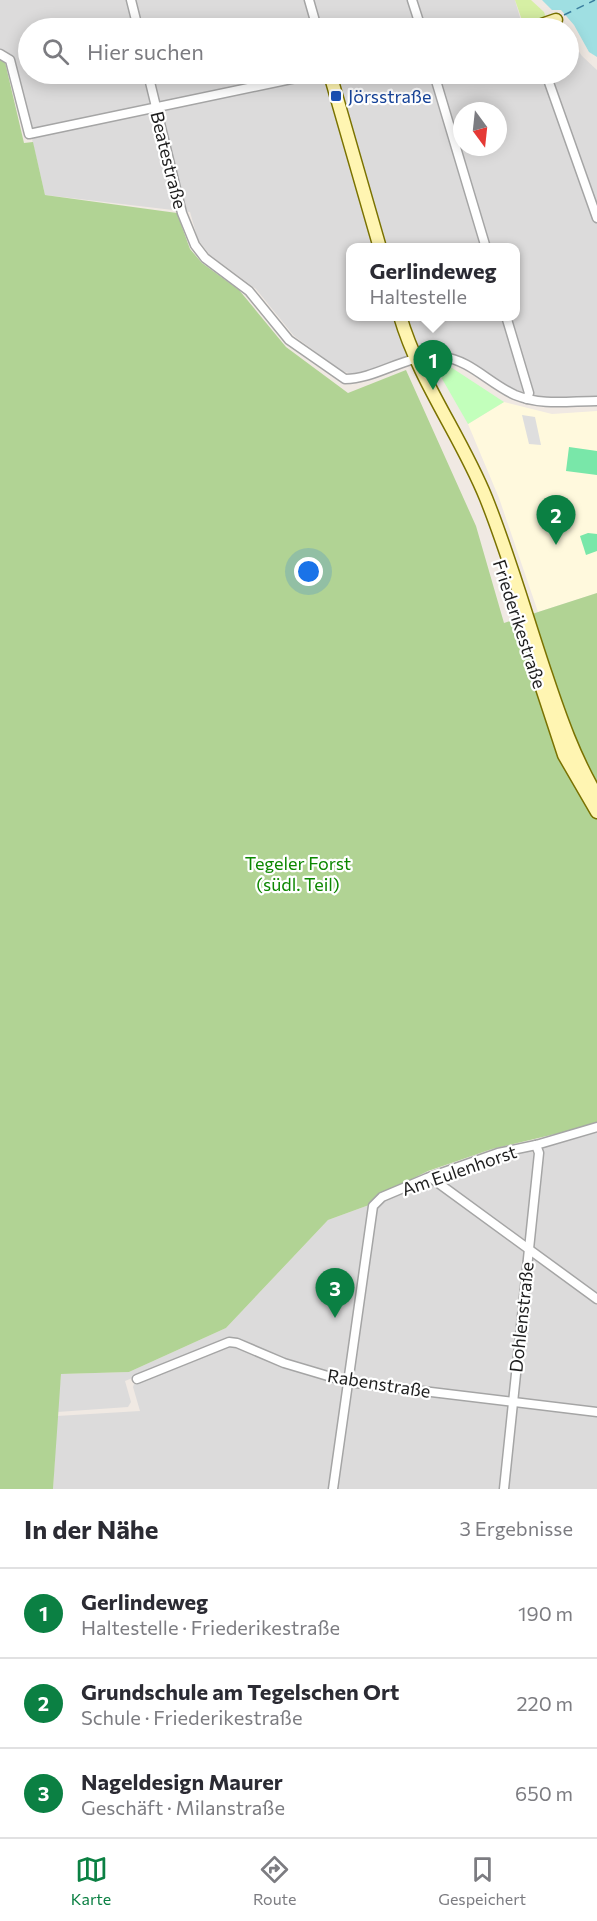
<!DOCTYPE html>
<html lang="de">
<meta charset="utf-8">
<style>
:root{--surface:#fff;--page:#f2f2f3;--text:#2b2b33;--muted:#7c7c81;--line:#e1e1e2;--accent:#0b8043}
body{margin:0;font-family:Commissioner,sans-serif;background:var(--page);color:var(--text)}
.compass{position:absolute;left:453px;top:102px;width:54px;height:54px;border-radius:50%;background:var(--surface);box-shadow:0 3px 15px #0003;rotate:165deg}
.you{position:absolute;left:309px;top:572px;width:21px;height:21px;margin:-15px;border:4px solid #fff;border-radius:50%;background:#1a73e8;box-shadow:0 0 0 9px #1a73e833}
.badge{display:grid;place-items:center;width:39px;height:39px;border-radius:50%;background:var(--accent);color:#fff;font-size:20px;font-weight:700}
.pin{position:absolute;translate:-50% -50px;filter:drop-shadow(0 2px 3px #0008)}
.pin::after{content:'';position:absolute;top:32px;width:21px;height:18px;background:inherit;clip-path:polygon(0 0,100% 0,50% 100%)}
.popup{position:absolute;left:346px;top:243px;width:174px;height:78px;box-sizing:border-box;display:grid;place-content:center;border-radius:12px;background:var(--surface);filter:drop-shadow(0 2px 4px #0005);font-size:20px;white-space:nowrap;color:var(--muted)}
.popup b{font-size:22px;color:var(--text)}
.popup::after{content:'';position:absolute;left:50%;top:100%;margin-left:-12px;border:12px solid transparent;border-top-color:var(--surface)}
.list{margin:0;padding:0;list-style:none}
h2{display:flex;justify-content:space-between;align-items:center;height:78px;margin:0;padding:0 24px;font-size:26px}
h2 small{font-size:20px;font-weight:400;color:var(--muted)}
.list li{display:grid;grid-template-columns:39px 1fr auto;gap:18px;align-items:center;box-sizing:border-box;height:90px;padding:0 24px;border-top:2px solid var(--line)}
.list b{display:block;font-size:22px;white-space:nowrap}
.list p{margin:0;font-size:20px;white-space:nowrap;color:var(--muted)}
.list em{font-size:20px;font-style:normal;color:var(--muted)}
.icon{flex:none;width:33px;height:33px;fill:none;stroke:currentColor;stroke-width:2;stroke-linecap:round;stroke-linejoin:round}
.map{position:relative;flex:none;width:597px;height:1489px;overflow:hidden}
.search{position:absolute;background:var(--surface);box-shadow:0 3px 15px #0003;left:18px;right:18px;top:18px;height:66px;display:flex;align-items:center;gap:15px;box-sizing:border-box;padding:0 21px;border-radius:33px;color:var(--muted);font-size:22px}
.sheet{height:348px;background:var(--surface)}
nav{display:flex;justify-content:space-around;align-items:center;box-sizing:border-box;height:84px;border-top:2px solid var(--line);background:var(--surface);font-size:16px;color:var(--muted)}
nav a{display:grid;justify-items:center;gap:3px}
nav .on{color:var(--accent)}
.map>svg:first-child{display:block}
.residential{fill:#dcdbdb;fill-rule:evenodd}
.education{fill:#fff9dd}
.grass{fill:#d6efa4}
.forest{fill:#b1d394}
.park{fill:#c2ffbb}
.pitch{fill:#79e7a9}
.parking{fill:#dedede}
.water{fill:#9fdfe2}
.lines{fill:none;stroke-linecap:round;stroke-linejoin:round}
.ferry{stroke:#3a7e9e;stroke-width:1.5;stroke-dasharray:8 6;stroke-linecap:butt}
.street-casing{stroke:#a5a5a5;stroke-width:11}
.secondary-casing{stroke:#7a7200;stroke-width:15}
.street{stroke:#fff;stroke-width:8}
.secondary{stroke:#fff5b2;stroke-width:12}
.transit-dot{fill:#1a4fb4;stroke:#fff;stroke-width:2}
.labels{text-anchor:middle;dominant-baseline:central;stroke-width:4.5;stroke-linejoin:round;paint-order:stroke}
.transit-label{font-size:18px;fill:#164399;stroke:#fff;text-anchor:start}
.street-label{font-size:18px;fill:#1e1e1e;stroke:#fff}
.park-label{font-size:18px;fill:#0d8701;stroke:#fff}
</style>
<div class="map">
<svg width="597" height="1489" viewBox="0 0 597 1489">
<rect width="100%" height="100%" fill="#f0e9e3"/>
<g class="residential">
<path d="M0,0H515L523,28H28V74H568L569,37L582,56L597,70V398L556,402L516,393L447,354L418,353L355,375L342,371L294,336L256,289L210,255L198,240L190,212L45,195L13,58L0,50ZM462,111H498V147H462ZM350,248H516V316H350Z"/>
<polygon points="597,1130 597,1296 536,1250 533,1242 532,1232 542,1150 547,1145"/>
<polygon points="529,1149 535,1155 526,1237 524,1239 440,1180 439,1177"/>
<polygon points="425,1182 434,1183 522,1247 524,1251 512,1395 507,1398 358,1380 353,1373 374,1210 383,1200"/>
<polygon points="369,1205 346,1376 343,1377 221,1341 125,1381 131,1402 128,1407 57,1412 61,1374 129,1372 226,1328 328,1220"/>
<polygon points="538,1259 597,1302 597,1409 519,1399 518,1396 531,1260"/>
<polygon points="229,1344 343,1385 330,1489 53,1489 57,1416 140,1411 133,1387 134,1384 223,1345"/>
<polygon points="352,1386 505,1403 510,1406 502,1489 335,1489 349,1391"/>
<polygon points="516,1406 597,1414 597,1489 506,1489"/>
</g>
<polygon class="education" points="504,402 552,414 597,411 597,593 538,612 499,498 468,424"/>
<polygon class="grass" points="515,0 531,0 544,12 546,18 529,24 523,23"/>
<polygon class="forest" points="0,59 5,62 24,143 33,142 45,195 177,213 190,249 202,263 239,290 286,347 348,393 406,370 476,526 504,623 597,593 597,1124 492,1149 428,1171 380,1195 372,1200 369,1205 328,1220 226,1328 129,1372 61,1374 53,1489 0,1489"/>
<polygon class="park" points="433,363 446,364 504,402 468,424"/>
<g class="pitch">
<polygon points="569,447 597,451 597,475 566,471"/>
<polygon points="588,533 597,534 597,551 586,555 580,536"/>
</g>
<polygon class="parking" points="522,415 535,417 541,445 529,444"/>
<polygon class="water" points="542,0 597,0 597,57 589,52 574,25 561,10 552,10"/>
<g class="lines">
<polyline class="ferry" points="564,15 595,0"/>
<defs>
<g id="street">
<polyline points="131,0 138,28"/>
<polyline points="309,0 317,28"/>
<polyline points="412,0 421,28"/>
<polyline points="0,54 10,60 29,134 315,74"/>
<path d="M148,74L182,213L195,245L205,258L249,291L289,340L345,379C378,379 408,352 443,357C470,360 490,384 515,395C542,406 569,401 597,401"/>
<polyline points="434,74 486,248"/>
<polyline points="546,74 597,218"/>
<polyline points="506,316 529,393 527,399"/>
<polyline points="430,1177 597,1299"/>
<polyline points="137,1379 229,1342 237,1343 284,1363 348,1382 597,1412"/>
<polyline points="333,1489 373,1206 382,1197 427,1178 498,1153 536,1145 597,1127"/>
<polyline points="504,1489 539,1153 536,1145"/>
</g>
<g id="secondary">
<polyline points="533,28 556,20"/>
<polyline points="330,74 380,248"/>
<path d="M400,316C419,381 461,436 486,498C509,555 526,616 546,675C560,717 574,757 597,796"/>
<polyline points="541,685 564,755 597,812"/>
</g>
</defs>
<use href="#street" class="street-casing"/>
<use href="#secondary" class="secondary-casing"/>
<use href="#street" class="street"/>
<use href="#secondary" class="secondary"/>
</g>
<rect class="transit-dot" x="330" y="90" width="12" height="12" rx="3"/>
<g class="labels">
<g class="transit-label">
<text x="348" y="96">Jörsstraße</text>
</g>
<g class="street-label">
<text transform="translate(169 160) rotate(76)">Beatestraße</text>
<text transform="translate(520 624) rotate(72)">Friederikestraße</text>
<text transform="translate(459 1170) rotate(-19)">Am Eulenhorst</text>
<text transform="translate(521 1317) rotate(-84)">Dohlenstraße</text>
<text transform="translate(379 1383) rotate(9)">Rabenstraße</text>
</g>
<g class="park-label">
<text x="298" y="863">Tegeler Forst<tspan x="298" dy="21">(südl. Teil)</tspan></text>
</g>
</g>
</svg>
<svg class="compass" viewBox="-18 -18 36 36"><path d="M0-13l5 13h-10z" fill="#e53935"/><path d="M0 13l5-13h-10z" fill="#7c7c81"/></svg>
<div class="you"></div>
<div class="pin badge" style="left:433px;top:390px">1</div>
<div class="popup"><b>Gerlindeweg</b>Haltestelle</div>
<div class="pin badge" style="left:556px;top:545px">2</div>
<div class="pin badge" style="left:335px;top:1318px">3</div>
<div class="search"><svg class="icon" aria-label="search" viewBox="0 0 24 24"><circle cx="10" cy="10" r="6"/><path d="M15 15l6 6"/></svg>Hier suchen</div>
</div>
<section class="sheet">
<h2>In der Nähe<small>3 Ergebnisse</small></h2>
<ul class="list">
<li><span class="badge">1</span><div><b>Gerlindeweg</b><p>Haltestelle · Friederikestraße</p></div><em>190 m</em></li>
<li><span class="badge">2</span><div><b>Grundschule am Tegelschen Ort</b><p>Schule · Friederikestraße</p></div><em>220 m</em></li>
<li><span class="badge">3</span><div><b>Nageldesign Maurer</b><p>Geschäft · Milanstraße</p></div><em>650 m</em></li>
</ul>
</section>
<nav>
<a class="on"><svg class="icon" aria-label="map" viewBox="0 0 24 24"><path d="M3 6l6-2 6 2 6-2v14l-6 2-6-2-6 2zM9 4v14M15 6v14"/></svg>Karte</a>
<a><svg class="icon" aria-label="directions" viewBox="0 0 24 24"><path d="M12 3l9 9-9 9-9-9zM9 14v-3h6M13 9l2 2-2 2"/></svg>Route</a>
<a><svg class="icon" aria-label="saved" viewBox="0 0 24 24"><path d="M7 4h10v16l-5-4-5 4z"/></svg>Gespeichert</a>
</nav>
